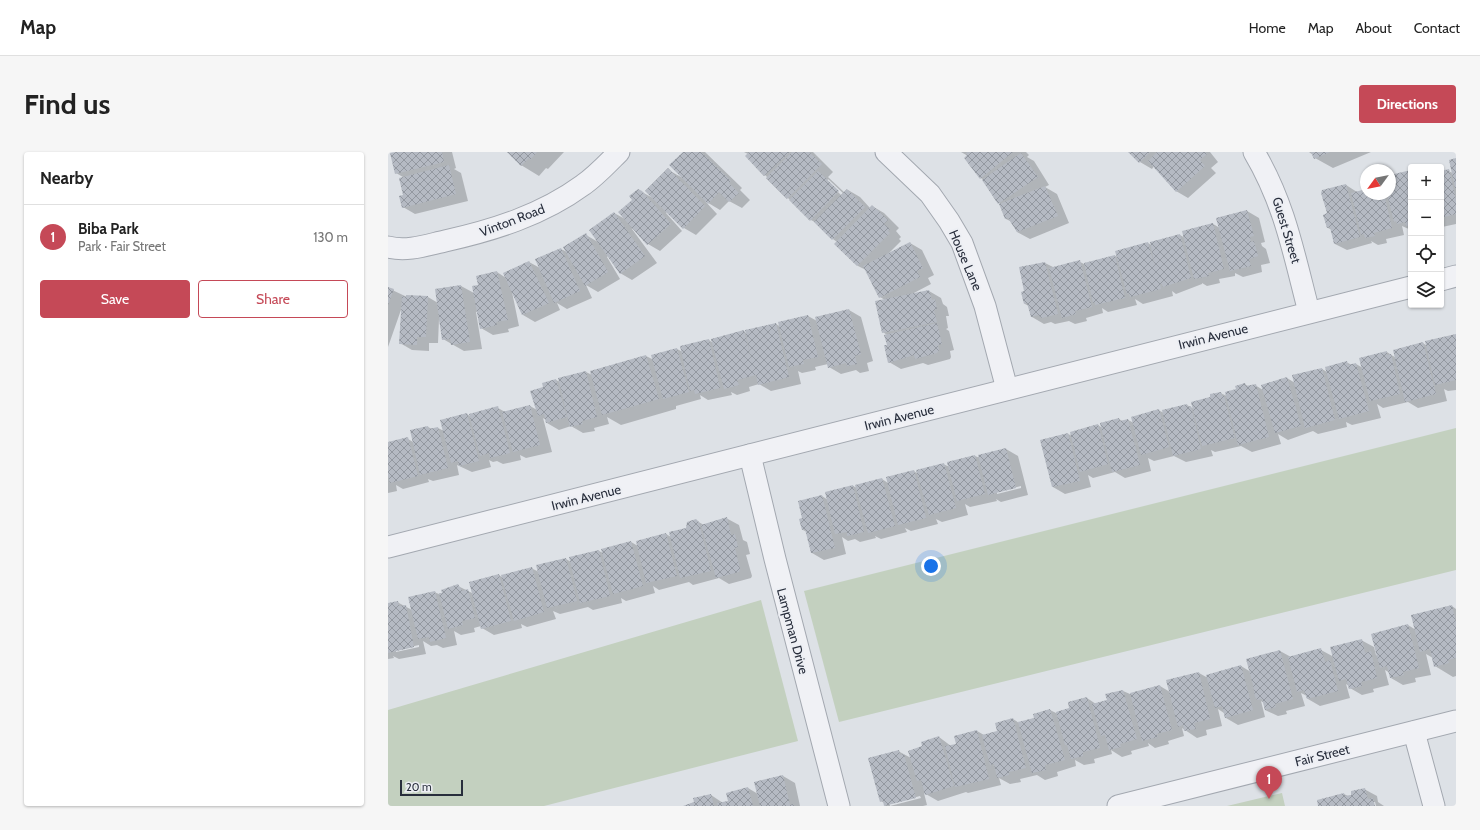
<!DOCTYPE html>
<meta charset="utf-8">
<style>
:root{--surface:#fff;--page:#f6f6f6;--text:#222;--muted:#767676;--line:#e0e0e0;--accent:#c54957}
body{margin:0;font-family:Cabin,sans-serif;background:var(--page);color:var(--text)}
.controls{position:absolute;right:12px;top:12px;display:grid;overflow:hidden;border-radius:4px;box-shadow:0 1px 3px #0004}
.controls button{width:36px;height:36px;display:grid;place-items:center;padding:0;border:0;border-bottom:1px solid var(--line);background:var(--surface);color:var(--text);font:20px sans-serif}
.compass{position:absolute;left:972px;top:12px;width:36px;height:36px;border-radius:50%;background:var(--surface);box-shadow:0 1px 3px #0004;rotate:237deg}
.scale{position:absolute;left:12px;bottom:10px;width:63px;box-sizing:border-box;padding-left:4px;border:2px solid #282e3c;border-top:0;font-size:11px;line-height:14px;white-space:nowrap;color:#282e3c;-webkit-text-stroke:3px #edeff4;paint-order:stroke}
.you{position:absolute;left:543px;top:414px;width:14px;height:14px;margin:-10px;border:3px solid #fff;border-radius:50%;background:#1a73e8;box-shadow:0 0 0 6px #1a73e833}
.badge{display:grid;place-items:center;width:26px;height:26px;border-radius:50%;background:var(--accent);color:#fff;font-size:13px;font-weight:700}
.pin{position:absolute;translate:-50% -33px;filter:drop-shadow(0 1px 2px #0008)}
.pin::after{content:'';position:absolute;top:21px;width:14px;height:12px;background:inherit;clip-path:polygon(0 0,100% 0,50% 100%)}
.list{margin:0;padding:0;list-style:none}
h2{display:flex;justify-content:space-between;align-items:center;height:52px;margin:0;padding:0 16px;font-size:17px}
h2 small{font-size:13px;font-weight:400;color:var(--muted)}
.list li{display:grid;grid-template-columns:26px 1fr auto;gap:12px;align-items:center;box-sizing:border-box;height:64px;padding:0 16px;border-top:1px solid var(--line)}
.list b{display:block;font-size:15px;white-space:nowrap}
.list p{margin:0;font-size:13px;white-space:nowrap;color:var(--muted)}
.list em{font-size:13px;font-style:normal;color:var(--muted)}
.actions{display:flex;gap:8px;padding:12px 16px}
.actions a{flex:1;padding:9px 0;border:1px solid var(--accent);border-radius:4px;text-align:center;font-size:14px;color:var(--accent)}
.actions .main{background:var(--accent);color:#fff}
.icon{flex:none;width:22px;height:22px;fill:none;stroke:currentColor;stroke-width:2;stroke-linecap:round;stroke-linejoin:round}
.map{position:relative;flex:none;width:1068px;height:654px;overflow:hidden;border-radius:4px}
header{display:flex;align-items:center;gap:24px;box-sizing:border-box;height:56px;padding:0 20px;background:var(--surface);border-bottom:1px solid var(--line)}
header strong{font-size:19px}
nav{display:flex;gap:22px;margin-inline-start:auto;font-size:14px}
.intro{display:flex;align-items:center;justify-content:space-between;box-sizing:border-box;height:96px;padding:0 24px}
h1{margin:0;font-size:28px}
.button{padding:10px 18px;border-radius:4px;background:var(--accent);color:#fff;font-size:14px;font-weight:700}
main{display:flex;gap:24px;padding:0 24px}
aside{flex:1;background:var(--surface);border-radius:4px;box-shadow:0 1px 3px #0004}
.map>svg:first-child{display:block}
.green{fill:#c3d0bf}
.shadow{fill:#0003;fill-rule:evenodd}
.building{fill:url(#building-cross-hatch)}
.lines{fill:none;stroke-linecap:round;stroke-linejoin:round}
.street-casing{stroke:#a3a8b0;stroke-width:23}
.street{stroke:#f0f1f5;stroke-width:21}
.labels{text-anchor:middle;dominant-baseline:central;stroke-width:4;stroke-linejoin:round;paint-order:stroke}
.street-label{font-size:13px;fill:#282e3c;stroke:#edeff4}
</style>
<header>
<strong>Map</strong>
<nav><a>Home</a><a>Map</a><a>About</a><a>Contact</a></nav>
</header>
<div class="intro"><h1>Find us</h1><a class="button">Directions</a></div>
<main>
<aside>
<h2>Nearby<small></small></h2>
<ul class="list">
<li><span class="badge">1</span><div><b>Biba Park</b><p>Park · Fair Street</p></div><em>130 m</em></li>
</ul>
<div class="actions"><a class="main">Save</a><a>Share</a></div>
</aside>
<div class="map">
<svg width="1068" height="654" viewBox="0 0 1068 654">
<defs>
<pattern id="building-cross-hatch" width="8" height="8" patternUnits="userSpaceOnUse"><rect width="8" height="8" fill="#b5bac3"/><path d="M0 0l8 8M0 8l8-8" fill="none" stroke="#9398a0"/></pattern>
</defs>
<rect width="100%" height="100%" fill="#dde1e6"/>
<g class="green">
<polygon points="1068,276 1068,418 451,570 416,439"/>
<polygon points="373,448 410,589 156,654 0,654 0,558"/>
<polygon points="894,641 897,654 839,654"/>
</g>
<g class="shadow">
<polygon points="12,0 64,0 68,16 66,17 73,21 80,49 27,62 15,55 16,43 15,25 8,21"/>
<polygon points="120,0 176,0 160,17 158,16 151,24 133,13"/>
<polygon points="296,0 317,0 354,36 352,38 362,48 354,56 341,49 332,58 317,49 329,62 308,83 296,76 279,60 278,61 294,79 272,99 260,92 245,76 244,77 269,111 244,128 232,121 220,104 219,105 232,127 210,140 198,133 204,146 179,157 169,151 172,158 147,170 135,163 124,140 131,174 120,177 121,180 105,183 93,176 90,159 88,160 94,197 76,199 55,187 51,167 50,191 41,191 41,199 24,198 12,191 14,155 0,195 0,136 19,145 19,144 40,145 50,151 48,137 73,134 86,141 92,134 109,120 118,126 141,110 152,116 173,97 179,100 198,83 210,90 226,61 239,68 250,38 265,46 280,18 295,26"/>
<path d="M356,0H425L445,20L440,25L457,41L460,38L472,45L482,56L484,54L496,61L511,76L508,79L513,85L511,87L513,89L500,102L522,91L534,98L546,123L540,126L543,132L524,142L541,139L553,146L555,152L559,155L561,164H558L560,176L558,177L561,179L566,198L562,199L563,205L562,207L540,213L535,211L513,217L501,210L499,183L495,180L497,148L492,145L478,118L470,114L448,92L449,90L445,87L430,72L423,68L400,46L358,4L360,2ZM440,27L456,42L454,44L439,29Z"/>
<polygon points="573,0 638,0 641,3 639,5 646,9 661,33 657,35 669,42 681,71 642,87 629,80 624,70 618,67 613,52 611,51 595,28 593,26 580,4"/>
<polygon points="742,0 822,0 830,10 823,16 828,21 800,46 788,39 766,14 764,17 752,10"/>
<polygon points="921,0 983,0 945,16 927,6 925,3"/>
<polygon points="1068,7 1068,72 1054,75 1053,20 1060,19 1065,21"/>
<polygon points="1023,19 1023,72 1020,73 1023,74 1023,78 1014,74 1016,83 998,87 999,91 990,93 983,89 984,91 959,98 947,92 944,78 940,76 940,62 958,33 969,40 978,38 978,42 1002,42 1002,24"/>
<polygon points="859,59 871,66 877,90 873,91 874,94 878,97 882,111 873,113 874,120 855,125 847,121 847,124 831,127 832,131 819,134 814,131 814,132 788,142 784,139 785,144 755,152 747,147 749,153 720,160 714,156 715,161 698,166 699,169 687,172 681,169 667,172 663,170 656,172 644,165 641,154 637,152 637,140 632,116 657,111 667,116 692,110 696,112 727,104 730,106 760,91 763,93 792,83 797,86 825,72 832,76 829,66"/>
<polygon points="461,158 473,165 485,209 479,211 481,219 472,221 468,218 453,222 441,215 440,212 427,215 428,218 414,221 410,219 413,232 383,239 371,232 361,235 362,239 349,243 343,240 344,243 320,248 312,243 313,247 288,254 288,257 233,273 219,265 221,272 206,276 207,279 195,281 183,274 171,278 159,271 158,268 155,266 164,300 138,306 132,303 133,308 115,312 109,309 105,310 101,308 103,315 84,320 69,313 71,323 45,329 40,327 41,330 15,337 8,333 9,339 0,341 0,291 20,287 25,290 40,275 44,277 50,276 56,279 79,262 83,265 110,256 117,260 142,254 149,258 156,236 168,228 172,230 198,220 204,223 258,204 266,208 289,197 295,200 321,188 325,191 356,180 358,181 388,172 393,175 420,164 429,169 428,166"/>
<polygon points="1068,183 1068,238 1060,239 1056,237 1059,249 1030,256 1020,250 995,256 989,252 993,266 964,273 958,270 959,275 930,282 925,279 900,288 890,282 893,292 864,300 853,294 827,300 823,298 825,304 798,310 786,304 766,309 760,306 763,319 737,326 727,320 705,326 700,323 703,335 677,342 665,335 680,282 684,284 710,273 714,276 731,267 734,269 740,268 746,271 770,258 776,261 799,253 806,257 832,241 839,244 857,232 861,235 867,233 875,238 899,226 907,231 934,217 939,220 958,210 964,213 968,212 975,216 999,200 1008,206 1035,191 1039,194"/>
<path d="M618,297L630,304L640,343L613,350L608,347L609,349L582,355L577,352L580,363L554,370L548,367L550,372L523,379L517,376L519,380L493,387L487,384L488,386L472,390L467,387L460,389L454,385L458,402L436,408L424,401L419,380L415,378L434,344L440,348L465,334L469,336L494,327L500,331L526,319L530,322L555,312L562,315L561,311L587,304L592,306ZM633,334V336L609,342V340Z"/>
<path d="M338,366L351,373L355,388L359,390L362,402L358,403L364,424L363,426L341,432L331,426L305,433L301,430L271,438L265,434L267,441L238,449L233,446L234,451L205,458L200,455L172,462L165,459L168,467L139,475L133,472L134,476L106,483L94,476L93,474L86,476L87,480L73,483L66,479L69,493L55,496L49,493L43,494L35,489L38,502L11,507L5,504L6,506L0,507V452L9,450L24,458L46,440L51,442H55L70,434L84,441L111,423L115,426L143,416L151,420L178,407L183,410L182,406L211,399L215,401L243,390L250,394L278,382L283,385L299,377L307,368L316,373ZM31,493V495L8,500V498Z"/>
<path d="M1064,454L1068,457V524L1065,525L1047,514L1045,506L1038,502L1043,523L1027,526L1028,530L1015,533L1003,526L1002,521L997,518L1001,533L985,537L986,540L974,543L962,536L961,534L958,532L962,546L932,554L920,547L919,544L913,541L917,554L898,559L899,562L890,564L877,558L876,551L873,549L877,565L850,573L838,566L836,561L830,557L834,574L818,578L819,583L809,586L794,576L796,584L780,589L781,592L767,596L760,591L761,594L743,599L744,602L734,605L723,598L724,602L706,607L707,611L696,613L687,608L688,614L669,620L670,624L657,628L649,623L632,627L633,630L622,632L611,626L613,633L580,641L578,640L550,649L536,641L539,653L535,654H497L496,651L493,649L510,599L523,606L536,595L551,585L563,594L569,592L589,579L596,583L610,580L625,567L631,571L647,566L646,563L662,558L668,561L682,557L699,546L708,552L720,548L718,543L735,539L742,542L772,534L782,540L811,521L820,526L853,514L863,520L892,499L903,505L933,498L946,505L973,488L986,495L988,503L990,504L1020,473L1028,478ZM532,644L533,646L502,654V652Z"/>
<polygon points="395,624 407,631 412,654 297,654 323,643 335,651 341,649 360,636 370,642"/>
<polygon points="976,637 989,644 990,650 996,654 988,654 987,650 984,650 985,654 931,654 956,642 960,644 964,643"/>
</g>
<g class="building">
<polygon points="8,0 54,0 56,10 7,22 2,1"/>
<polygon points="119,0 149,0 142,8 141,6 133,14"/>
<polygon points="295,0 313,0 343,29 341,31 351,41 341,50 331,40 320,52 281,13"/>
<polygon points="361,0 402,0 376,24 357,4"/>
<polygon points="404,0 421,0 434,12 399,47 378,26"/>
<polygon points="579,0 625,0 592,27 576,6 579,3 578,1"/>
<polygon points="740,0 762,0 751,11"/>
<polygon points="769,0 817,0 819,2 812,8 817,14 788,40 760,9"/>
<polygon points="923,0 942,0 926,7"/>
<polygon points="633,1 650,25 610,52 594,28"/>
<polygon points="1068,6 1068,36 1067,36 1061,8"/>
<polygon points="61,13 68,42 14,56 11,44 15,43 11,26"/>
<polygon points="280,16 317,54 295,77 257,39"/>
<polygon points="1061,17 1068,48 1068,62 1053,66 1053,19"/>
<polygon points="1023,18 1023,73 1018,74 1017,70 1009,72 1008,69 1006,70 999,42 1002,42 1002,23"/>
<polygon points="430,19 451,39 422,69 401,48"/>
<polygon points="958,32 972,85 946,92 942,75 939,76 935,63 939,61 933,41 934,38"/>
<polygon points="657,34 670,64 629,80 620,66 617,67 611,52"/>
<polygon points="250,37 254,39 283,72 259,93 230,60 244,48 241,44"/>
<polygon points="459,37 477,55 444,88 426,70"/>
<polygon points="978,37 978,42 996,42 1004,76 986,81 987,84 977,86 976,82 973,83 963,41"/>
<polygon points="484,53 500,68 496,72 502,77 500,79 502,81 469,114 446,92"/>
<polygon points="859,58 866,84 862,85 863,90 866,89 870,104 861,107 863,114 842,119 828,66"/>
<polygon points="226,60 257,104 232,122 201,78"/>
<polygon points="825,71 836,117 820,121 821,124 806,127 794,79"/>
<polygon points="198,81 220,120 197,134 175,95"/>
<polygon points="792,82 803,126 775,135 774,132 772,132 773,137 742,145 741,141 739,142 727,99 760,90 767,115 762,90"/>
<polygon points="522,90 535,116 529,119 532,125 491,146 475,114"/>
<polygon points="173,96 192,139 166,151 147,107"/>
<polygon points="727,103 737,146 707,153 707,150 705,151 696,111"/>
<polygon points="692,108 704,155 687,159 688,162 674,166 661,116"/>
<polygon points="141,109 161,151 134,163 115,121"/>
<polygon points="657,110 670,162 654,166 650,163 643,165 639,151 636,152 633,140 636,139 631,115"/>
<polygon points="109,119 120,168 108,170 109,173 92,177 84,134 90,133 88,124"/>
<polygon points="73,133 82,190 63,193 62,187 54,188 47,137"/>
<polygon points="0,135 6,137 0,153"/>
<polygon points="541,138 544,148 547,147 549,157 546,158 549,170 494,181 487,149"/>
<polygon points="18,143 40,144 38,185 29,185 29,193 11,192 14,144 18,145"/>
<polygon points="461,157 473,202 467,204 469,212 459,214 458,211 440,216 427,165"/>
<polygon points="420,163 430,205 415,208 416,212 401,215 390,170"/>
<polygon points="388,171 401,225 370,233 368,223 349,228 351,233 336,237 323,187 356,178 364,211 357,178"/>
<polygon points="549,171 554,192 550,193 551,198 549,201 527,207 526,203 500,211 496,193 499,193 496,183"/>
<polygon points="1068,182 1068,228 1047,233 1037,189"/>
<polygon points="321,187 332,236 307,242 306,238 302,239 292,194"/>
<polygon points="1035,190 1048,242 1017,250 1005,198"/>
<polygon points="289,196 301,240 275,247 263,203"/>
<polygon points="999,199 999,203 1003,202 1012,242 982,249 971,206"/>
<polygon points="258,203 271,247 214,263 202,219"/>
<polygon points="959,209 960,213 968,211 981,259 951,267 937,215"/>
<polygon points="934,216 947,268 917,276 904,223"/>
<polygon points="198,219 209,265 194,269 195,272 182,275 170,226"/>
<polygon points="899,225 913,274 887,281 873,233"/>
<polygon points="168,227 179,265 158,271 156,262 150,264 142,239 155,235 154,231"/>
<polygon points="857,231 858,234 868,232 881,285 850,293 837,240 848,237 847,234"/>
<polygon points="833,240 834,244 836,244 847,286 814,294 803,250 822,245 822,242"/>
<polygon points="799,252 800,255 803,254 813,297 785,304 774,258"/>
<polygon points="142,253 152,293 125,300 114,260"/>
<polygon points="110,254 122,301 102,306 101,301 92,304 81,262"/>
<polygon points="771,257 781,295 753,303 743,265"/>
<polygon points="79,261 91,309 71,314 70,309 63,311 52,268"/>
<polygon points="731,266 732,269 740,267 752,313 724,320 712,271"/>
<polygon points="710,272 720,312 692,320 682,280"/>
<polygon points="40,274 41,277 50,275 60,316 32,323 22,278"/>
<polygon points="680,281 692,329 664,335 652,288"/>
<polygon points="20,285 30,324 2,331 0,323 0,290"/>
<polygon points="618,296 628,336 600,343 590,303"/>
<polygon points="587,303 597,342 569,349 559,310"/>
<polygon points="556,311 568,356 541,363 528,318"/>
<polygon points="526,318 538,366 510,373 498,325"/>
<polygon points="494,326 507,374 480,381 467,333"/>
<polygon points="465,333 476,380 459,384 459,380 447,382 437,340"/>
<polygon points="434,343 447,396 423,401 417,377 414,378 411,367 414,366 410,349"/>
<polygon points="339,365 343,383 347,382 350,395 347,396 352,417 351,420 328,426 313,373"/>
<polygon points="308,367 311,370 323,419 292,426 281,380 298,376 299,370"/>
<polygon points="278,381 289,424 258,431 248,389"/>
<polygon points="243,389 255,434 225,442 213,397"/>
<polygon points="211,398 222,444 192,451 181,405"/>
<polygon points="178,406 189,449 159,456 148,413"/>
<polygon points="144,415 156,460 126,469 113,423"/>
<polygon points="111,422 123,469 93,477 81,430"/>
<polygon points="70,432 74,439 80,437 87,466 74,469 75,473 60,477 51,441 54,441 53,438"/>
<polygon points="47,439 58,486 42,490 41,485 30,487 20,445"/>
<polygon points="10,449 11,454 18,453 26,495 0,501 0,451"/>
<polygon points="1064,453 1068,470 1068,506 1060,508 1061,511 1046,515 1042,497 1032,500 1023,463"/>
<polygon points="1020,472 1031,516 1015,520 1016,523 1002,526 999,514 992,516 983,482"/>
<polygon points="974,487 977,501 983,499 989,526 973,530 974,534 961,537 958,527 951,529 942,495"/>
<polygon points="933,496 937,510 942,508 950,539 919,547 916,538 909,540 900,505"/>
<polygon points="892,498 905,547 887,552 888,555 877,558 874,547 869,548 867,545 865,533 858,507"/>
<polygon points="853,513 865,558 837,566 834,554 827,556 818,523"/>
<polygon points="811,520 822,567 806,571 808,577 796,579 795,573 790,575 778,528"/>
<polygon points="772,533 784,578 768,582 770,585 754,589 742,541"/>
<polygon points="735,538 749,587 732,592 733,595 721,598 717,583 713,584 704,552 719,548 717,542"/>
<polygon points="699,545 712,596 695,600 695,604 683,607 679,593 677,593 668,560 681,556 680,550"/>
<polygon points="662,557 677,608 657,613 658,618 644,621 630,570 646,566 645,562"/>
<polygon points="625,566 638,616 621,620 621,623 609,626 606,612 602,613 594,583 609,579 607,571"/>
<polygon points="589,578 601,627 567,635 557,594 568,592 566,584"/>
<polygon points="551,584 566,634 537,643 533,628 529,629 520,599 534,594 533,590"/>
<polygon points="511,598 512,603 516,602 528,646 496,654 495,649 492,650 480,606"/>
<polygon points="395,623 402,653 405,652 406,654 372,654 366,630"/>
<polygon points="360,635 365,654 330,654 329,651 340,649 338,641"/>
<polygon points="977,636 980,647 985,646 987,654 930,654 929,648 956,641 957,644 963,643 963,639"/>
<polygon points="323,642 326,654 295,654 306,650 305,646"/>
</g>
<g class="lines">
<defs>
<g id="street">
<polyline points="498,0 542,42 561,69 574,91 597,154 619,237"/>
<path d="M866,0C897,52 906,103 921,160"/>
<path d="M0,95C19,100 39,93 57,89C106,78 154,63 195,33C208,24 219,12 231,0"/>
<polyline points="1053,128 1068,124"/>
<polyline points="362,303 387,407 451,654"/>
<polyline points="0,395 1023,135"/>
<polyline points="1026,580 1046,654"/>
<polyline points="730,654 1068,569"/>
</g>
</defs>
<use href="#street" class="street-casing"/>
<use href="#street" class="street"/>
</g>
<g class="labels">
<g class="street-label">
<text transform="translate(124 68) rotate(-21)">Vinton Road</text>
<text transform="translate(899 78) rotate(73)">Guest Street</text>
<text transform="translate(578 108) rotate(67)">House Lane</text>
<text transform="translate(825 184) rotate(-14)">Irwin Avenue</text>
<text transform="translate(511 265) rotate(-14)">Irwin Avenue</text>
<text transform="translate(198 345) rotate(-14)">Irwin Avenue</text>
<text transform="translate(405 479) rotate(75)">Lampman Drive</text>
<text transform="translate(934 603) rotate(-14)">Fair Street</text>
</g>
</g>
</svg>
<div class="controls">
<button>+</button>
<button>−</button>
<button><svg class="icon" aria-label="locate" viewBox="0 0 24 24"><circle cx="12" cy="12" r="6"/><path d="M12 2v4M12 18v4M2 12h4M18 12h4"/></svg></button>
<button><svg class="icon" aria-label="layers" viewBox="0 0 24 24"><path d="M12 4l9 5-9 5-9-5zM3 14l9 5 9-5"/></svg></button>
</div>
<svg class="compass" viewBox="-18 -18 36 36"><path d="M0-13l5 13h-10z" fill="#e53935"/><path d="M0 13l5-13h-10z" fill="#767676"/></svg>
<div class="scale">20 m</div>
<div class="you"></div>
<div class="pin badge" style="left:881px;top:647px">1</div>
</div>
</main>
